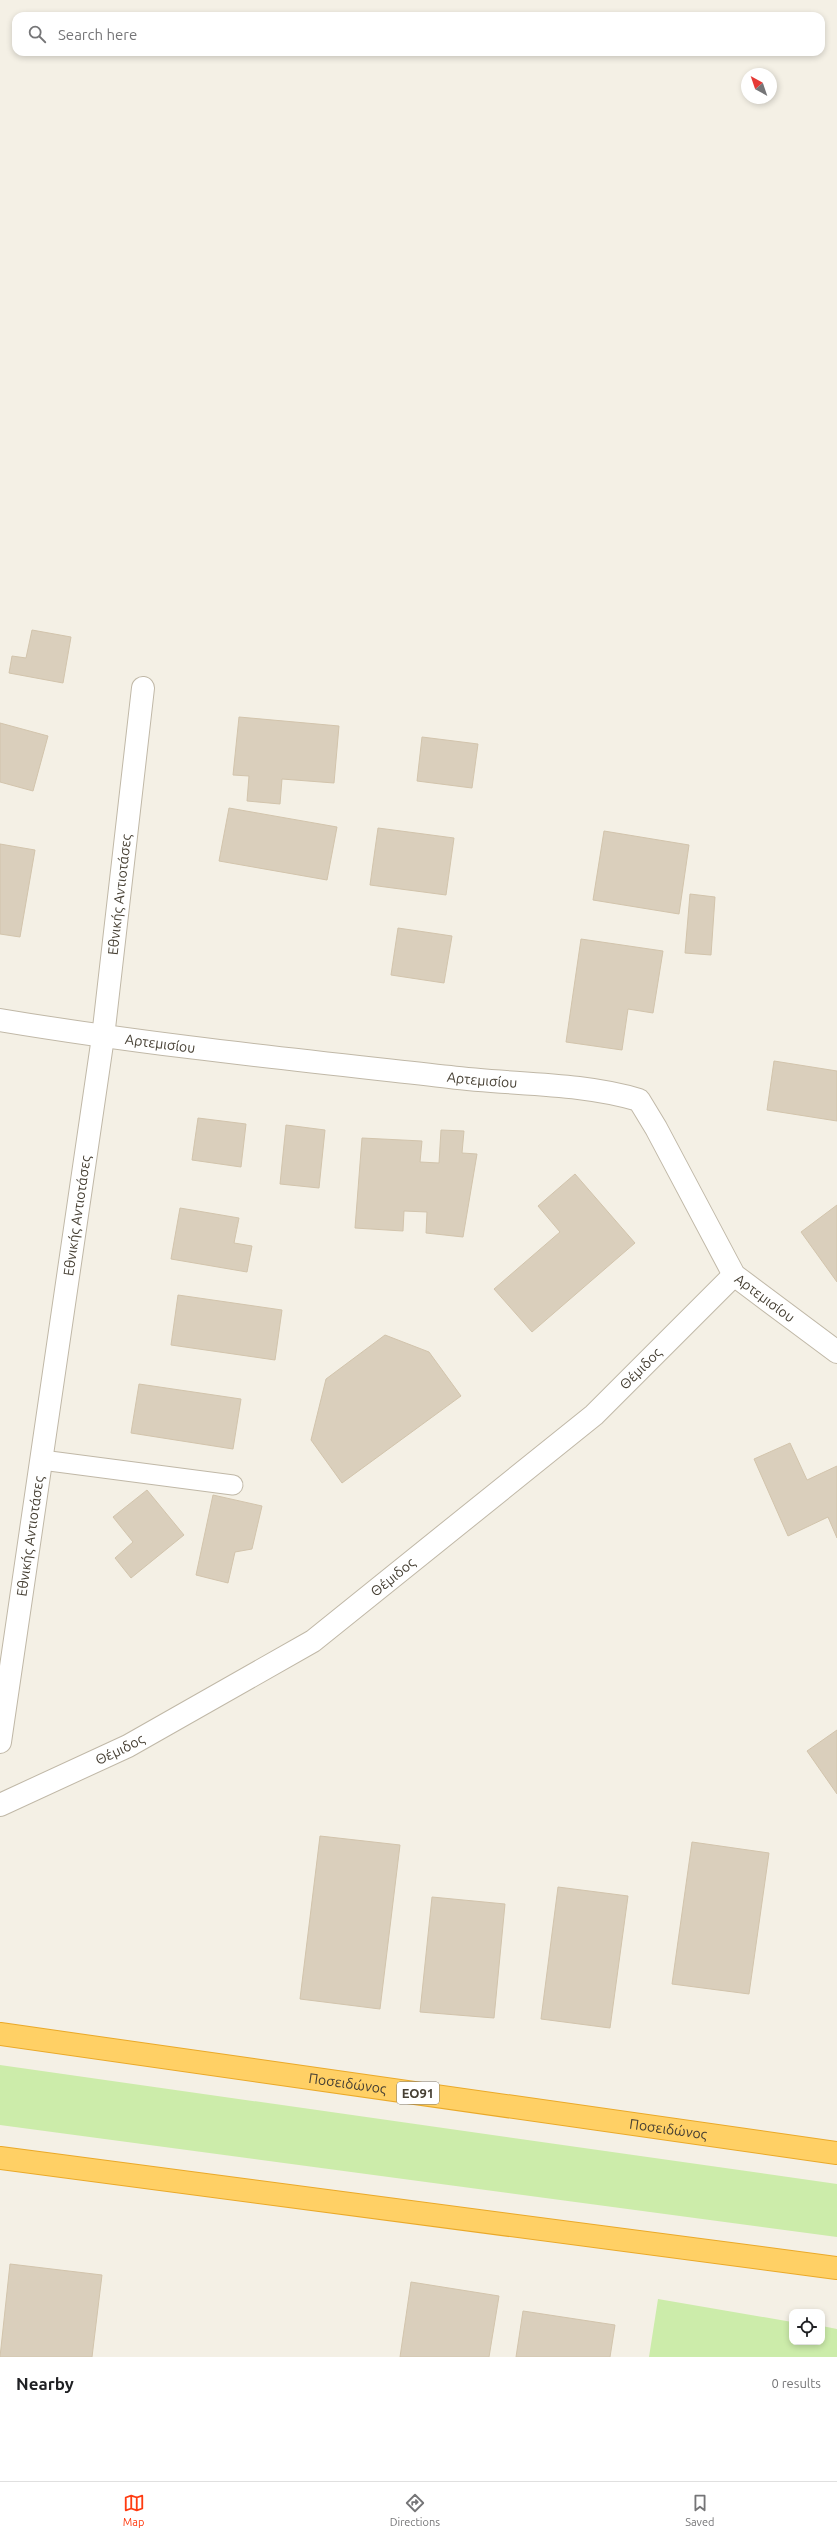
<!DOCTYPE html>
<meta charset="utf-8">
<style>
:root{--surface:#fff;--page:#f6f6f6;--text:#202124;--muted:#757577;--line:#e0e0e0;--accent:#ff3c11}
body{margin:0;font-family:Ubuntu,sans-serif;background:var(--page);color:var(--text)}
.controls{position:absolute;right:12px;bottom:12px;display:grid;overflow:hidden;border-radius:8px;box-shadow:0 2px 6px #0003}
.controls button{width:36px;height:36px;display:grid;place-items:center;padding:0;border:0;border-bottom:1px solid var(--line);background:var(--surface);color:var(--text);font:20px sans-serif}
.compass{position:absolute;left:741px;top:68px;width:36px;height:36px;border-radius:50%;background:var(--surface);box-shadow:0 2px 6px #0003;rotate:320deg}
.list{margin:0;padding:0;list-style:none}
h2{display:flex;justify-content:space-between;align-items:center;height:52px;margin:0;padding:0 16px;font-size:17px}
h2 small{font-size:13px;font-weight:400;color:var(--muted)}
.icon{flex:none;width:22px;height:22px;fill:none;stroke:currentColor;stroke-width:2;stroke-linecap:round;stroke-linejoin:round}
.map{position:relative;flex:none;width:837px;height:2357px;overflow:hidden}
.search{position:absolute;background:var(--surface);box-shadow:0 2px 6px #0003;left:12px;right:12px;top:12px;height:44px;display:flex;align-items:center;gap:10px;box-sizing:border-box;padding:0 14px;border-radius:12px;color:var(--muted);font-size:15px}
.sheet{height:124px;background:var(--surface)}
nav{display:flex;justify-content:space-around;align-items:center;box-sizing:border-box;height:56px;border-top:1px solid var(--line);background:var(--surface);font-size:11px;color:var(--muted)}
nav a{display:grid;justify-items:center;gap:2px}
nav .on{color:var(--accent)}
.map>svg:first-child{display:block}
.green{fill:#ccecaa}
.building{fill:#dacfbc;stroke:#d2c4ac}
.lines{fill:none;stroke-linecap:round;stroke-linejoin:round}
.lane-casing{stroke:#c0b8a7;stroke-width:21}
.street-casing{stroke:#c0b8a7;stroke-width:24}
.highway-casing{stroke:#eaa929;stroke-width:24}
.lane{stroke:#fff;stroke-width:19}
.street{stroke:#fff;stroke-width:22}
.highway{stroke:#ffd065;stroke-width:22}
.labels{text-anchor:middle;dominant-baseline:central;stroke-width:3;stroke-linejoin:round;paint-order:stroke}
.shield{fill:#fff;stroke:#7e7971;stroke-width:1}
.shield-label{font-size:13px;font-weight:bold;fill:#474034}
.street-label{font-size:14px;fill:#474034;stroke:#fff}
</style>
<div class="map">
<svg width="837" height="2357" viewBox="0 0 837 2357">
<rect width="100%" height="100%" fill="#f4f0e5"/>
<g class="green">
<polygon points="0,2065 837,2184 837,2237 0,2125"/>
<polygon points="658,2299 792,2322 792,2342 822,2342 822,2326 837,2329 837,2357 649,2357"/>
</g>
<g class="building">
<polygon points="32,630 71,637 63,683 9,673 12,656 26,658"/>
<polygon points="239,717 339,726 334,783 282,779 280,804 247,801 249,776 233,775"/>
<polygon points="0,723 48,736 33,791 0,782"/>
<polygon points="422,737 478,744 472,788 417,781"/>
<polygon points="229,808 337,827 327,880 219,861"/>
<polygon points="378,828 454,838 446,895 370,885"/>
<polygon points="604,831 689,845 679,914 593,900"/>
<polygon points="0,844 35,850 20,937 0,934"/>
<polygon points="690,894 715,897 711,955 685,953"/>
<polygon points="398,928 452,936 444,983 391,975"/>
<polygon points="581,939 663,951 653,1013 628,1009 622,1050 566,1042"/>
<polygon points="774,1061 837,1071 837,1121 767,1110"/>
<polygon points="198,1118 246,1124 241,1167 192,1160"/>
<polygon points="286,1125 325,1130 319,1188 280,1184"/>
<polygon points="441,1130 464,1131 462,1153 477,1154 463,1237 426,1233 427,1212 404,1211 403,1231 355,1228 362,1138 422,1141 420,1162 439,1163"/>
<polygon points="575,1174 635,1243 532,1332 494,1289 560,1232 538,1206"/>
<polygon points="837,1205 837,1282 801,1232"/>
<polygon points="180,1208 239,1218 234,1243 252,1246 247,1272 171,1259"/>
<polygon points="178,1295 282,1310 275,1360 171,1345"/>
<polygon points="385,1335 429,1352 461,1396 342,1483 311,1440 326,1379"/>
<polygon points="139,1384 241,1399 233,1449 131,1433"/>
<polygon points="790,1443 807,1480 837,1466 837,1538 828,1517 788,1536 754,1459"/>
<polygon points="147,1490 184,1535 131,1578 115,1558 133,1542 113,1517"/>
<polygon points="213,1495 262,1506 252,1549 235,1552 228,1583 196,1575"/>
<polygon points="837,1730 837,1794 807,1751"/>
<polygon points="320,1836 400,1845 380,2009 300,1999"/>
<polygon points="692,1842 769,1853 749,1994 672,1984"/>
<polygon points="558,1887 628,1896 610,2028 541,2019"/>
<polygon points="432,1897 505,1904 494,2018 420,2012"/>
<polygon points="10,2264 102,2275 92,2357 0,2357"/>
<polygon points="411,2282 499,2296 489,2357 400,2357"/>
<polygon points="523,2311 615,2325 610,2357 516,2357"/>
</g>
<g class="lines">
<defs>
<polyline id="lane" points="42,1460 233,1485"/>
<g id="street">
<path id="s1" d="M0,1020C149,1045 299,1060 450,1077C511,1085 580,1082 639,1100L656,1128L734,1275L837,1352"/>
<path id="s2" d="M0,1742L103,1037L143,688"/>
<path id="s3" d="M0,1805L128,1746L313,1641L594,1415L734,1275"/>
</g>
<g id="highway">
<path id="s4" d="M0,2034L837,2153"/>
<polyline points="0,2158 837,2268"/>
</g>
</defs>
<use href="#lane" class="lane-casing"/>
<use href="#street" class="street-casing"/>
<use href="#highway" class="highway-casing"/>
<use href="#lane" class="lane"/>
<use href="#street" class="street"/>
<use href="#highway" class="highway"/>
</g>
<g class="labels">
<rect class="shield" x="397" y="2082" width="42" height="22" rx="3"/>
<g class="shield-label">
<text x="418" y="2093">ΕΟ91</text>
</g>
<g class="street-label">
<text stroke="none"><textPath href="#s2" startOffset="856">Εθνικής Αντιοτάσες</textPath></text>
<text stroke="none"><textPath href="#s1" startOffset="162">Αρτεμισίου</textPath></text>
<text stroke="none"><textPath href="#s1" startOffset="486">Αρτεμισίου</textPath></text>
<text stroke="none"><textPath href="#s2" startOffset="532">Εθνικής Αντιοτάσες</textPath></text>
<text stroke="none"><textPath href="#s1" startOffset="882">Αρτεμισίου</textPath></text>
<text stroke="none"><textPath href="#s3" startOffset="780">Θέμιδος</textPath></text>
<text stroke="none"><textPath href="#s2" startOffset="208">Εθνικής Αντιοτάσες</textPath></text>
<text stroke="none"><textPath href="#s3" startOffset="456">Θέμιδος</textPath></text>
<text stroke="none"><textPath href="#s3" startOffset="132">Θέμιδος</textPath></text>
<text stroke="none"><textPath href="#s4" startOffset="351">Ποσειδώνος</textPath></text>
<text stroke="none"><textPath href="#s4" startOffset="675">Ποσειδώνος</textPath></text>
</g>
</g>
</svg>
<div class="controls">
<button><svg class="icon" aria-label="locate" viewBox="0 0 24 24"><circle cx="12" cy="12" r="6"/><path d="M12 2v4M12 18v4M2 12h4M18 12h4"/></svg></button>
</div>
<svg class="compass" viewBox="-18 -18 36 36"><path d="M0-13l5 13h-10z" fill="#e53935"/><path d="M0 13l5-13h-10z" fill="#757577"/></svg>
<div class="search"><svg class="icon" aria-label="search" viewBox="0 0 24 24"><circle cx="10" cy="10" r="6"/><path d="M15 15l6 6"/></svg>Search here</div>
</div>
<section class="sheet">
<h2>Nearby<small>0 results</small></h2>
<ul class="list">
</ul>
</section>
<nav>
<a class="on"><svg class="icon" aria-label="map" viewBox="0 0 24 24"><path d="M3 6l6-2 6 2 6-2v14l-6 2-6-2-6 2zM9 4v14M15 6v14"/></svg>Map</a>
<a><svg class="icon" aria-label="directions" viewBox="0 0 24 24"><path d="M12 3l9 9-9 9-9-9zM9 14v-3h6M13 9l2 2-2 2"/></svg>Directions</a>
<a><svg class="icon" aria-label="saved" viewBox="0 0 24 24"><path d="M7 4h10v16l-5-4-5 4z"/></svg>Saved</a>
</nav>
